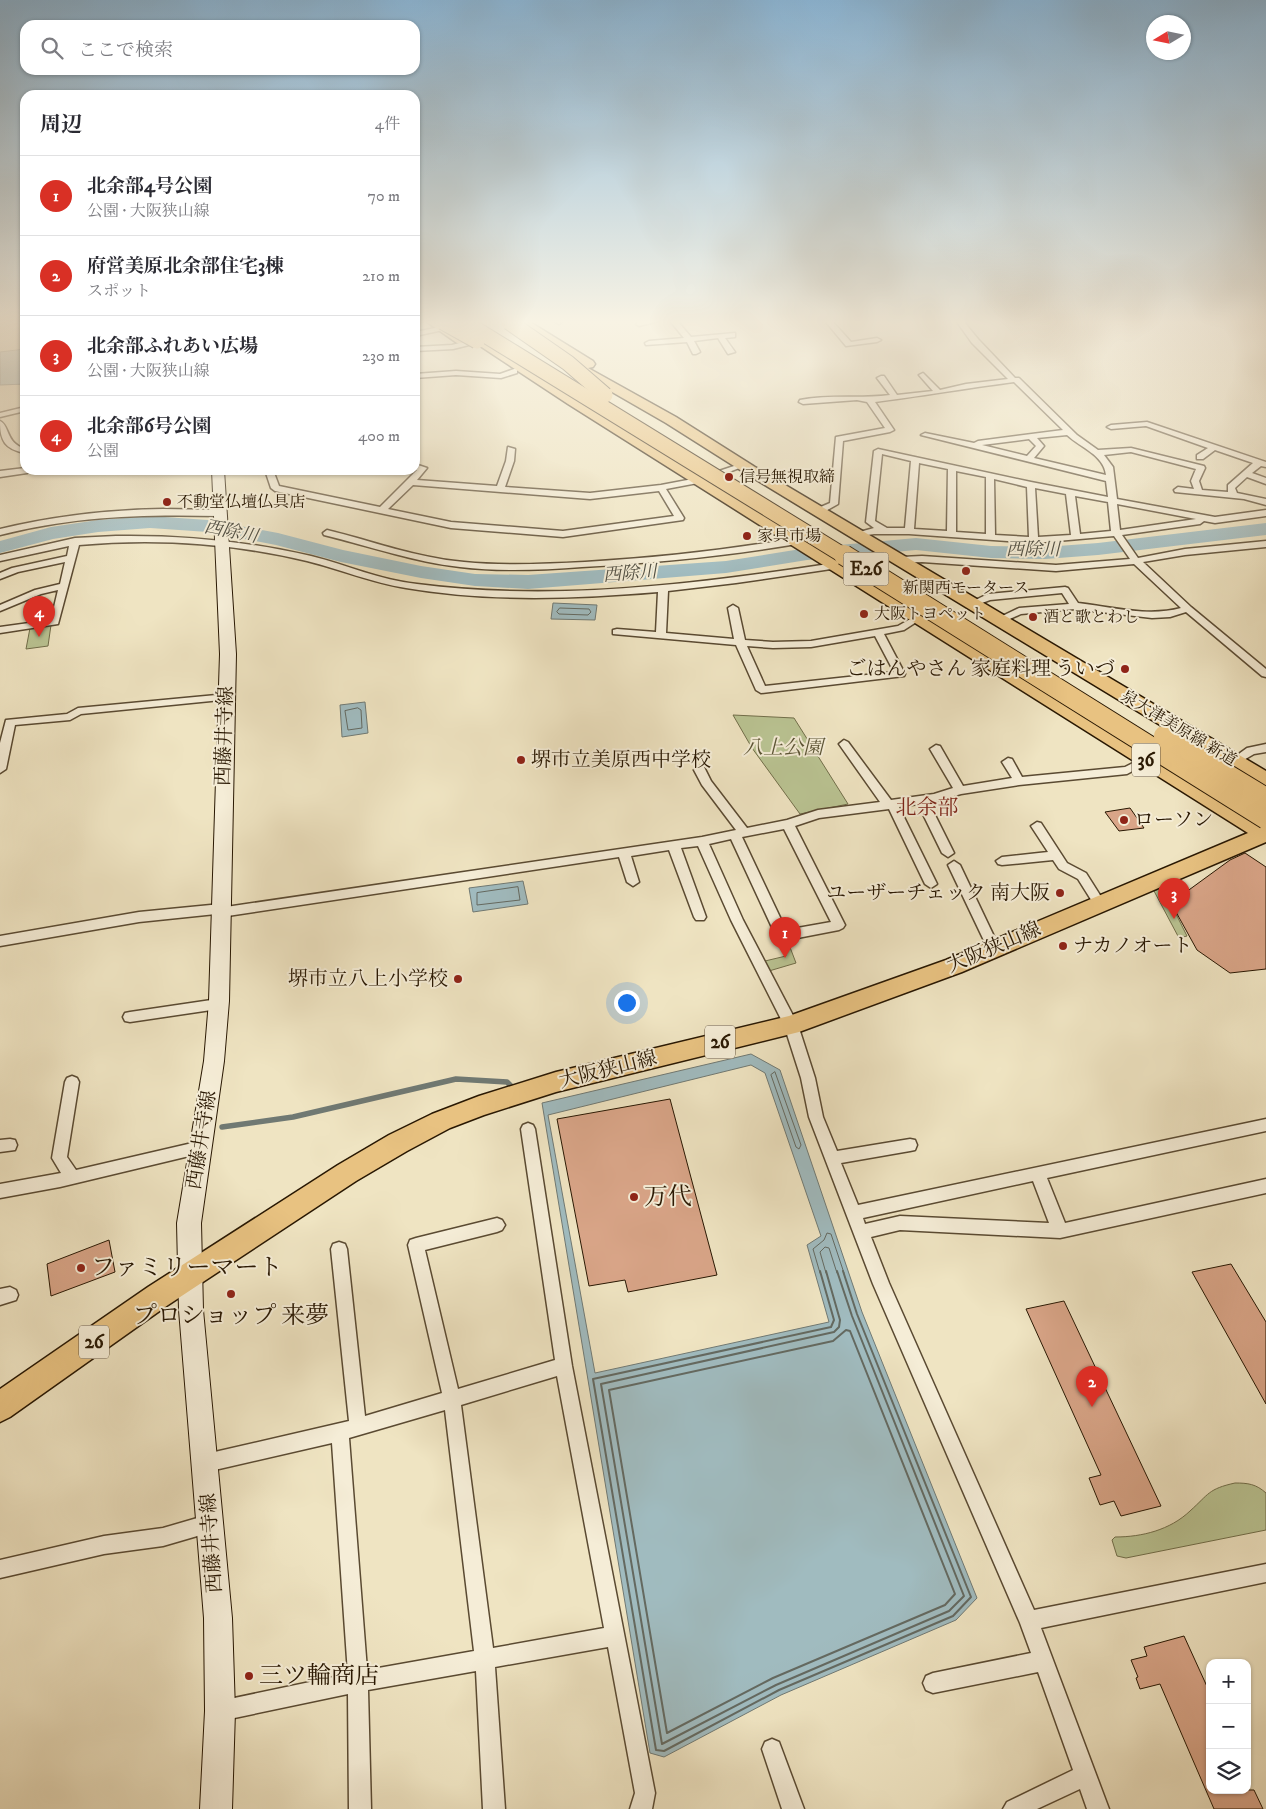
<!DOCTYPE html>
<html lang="ja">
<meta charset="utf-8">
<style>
:root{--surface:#fff;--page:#f7f7f7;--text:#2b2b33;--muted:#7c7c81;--line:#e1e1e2;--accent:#d93025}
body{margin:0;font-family:"IM FELL DW Pica","Noto Serif JP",serif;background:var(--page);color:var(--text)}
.controls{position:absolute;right:15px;bottom:15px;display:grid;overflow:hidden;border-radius:10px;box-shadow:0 1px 4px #0004}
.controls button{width:45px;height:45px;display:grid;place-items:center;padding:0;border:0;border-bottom:1px solid var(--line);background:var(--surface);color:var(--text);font:25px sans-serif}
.compass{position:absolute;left:1146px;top:15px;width:45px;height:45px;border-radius:50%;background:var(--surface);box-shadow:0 1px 4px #0004;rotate:260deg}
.you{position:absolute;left:626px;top:1002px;width:18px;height:18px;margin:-12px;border:4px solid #fff;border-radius:50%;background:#1a73e8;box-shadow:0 0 0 8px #1a73e833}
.badge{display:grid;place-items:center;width:32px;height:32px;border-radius:50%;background:var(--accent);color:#fff;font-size:16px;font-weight:700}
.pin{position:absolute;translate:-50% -41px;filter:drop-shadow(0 1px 2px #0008)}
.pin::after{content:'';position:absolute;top:26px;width:18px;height:15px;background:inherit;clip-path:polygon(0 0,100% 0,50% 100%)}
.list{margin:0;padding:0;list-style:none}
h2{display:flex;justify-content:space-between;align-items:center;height:65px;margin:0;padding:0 20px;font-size:21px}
h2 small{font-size:16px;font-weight:400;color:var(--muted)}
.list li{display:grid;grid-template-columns:32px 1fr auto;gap:15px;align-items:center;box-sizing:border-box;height:80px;padding:0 20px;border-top:1px solid var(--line)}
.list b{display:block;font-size:19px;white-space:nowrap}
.list p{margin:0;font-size:16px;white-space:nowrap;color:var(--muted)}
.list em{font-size:16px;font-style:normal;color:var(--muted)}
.icon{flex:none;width:28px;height:28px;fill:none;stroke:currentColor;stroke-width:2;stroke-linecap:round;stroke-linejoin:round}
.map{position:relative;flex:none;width:1266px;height:1809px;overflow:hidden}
.search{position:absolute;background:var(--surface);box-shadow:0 1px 4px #0004;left:20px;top:20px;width:400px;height:55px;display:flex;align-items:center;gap:12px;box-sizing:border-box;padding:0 18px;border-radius:15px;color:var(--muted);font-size:19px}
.panel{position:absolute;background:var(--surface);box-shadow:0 1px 4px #0004;left:20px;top:90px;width:400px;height:385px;border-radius:15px}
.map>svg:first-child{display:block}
.green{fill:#bac493;stroke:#716e4a}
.water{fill:#a0bbbf;stroke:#707973;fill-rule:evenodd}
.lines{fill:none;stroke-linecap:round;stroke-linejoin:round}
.shore-far1{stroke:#646960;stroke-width:1}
.shore{stroke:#646960;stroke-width:2}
.stream{stroke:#707973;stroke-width:5.5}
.river{fill:#a0bbbf;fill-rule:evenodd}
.building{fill:#d9a588;stroke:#281702}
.minor-casing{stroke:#5a4a32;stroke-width:3}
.secondary-casing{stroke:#281702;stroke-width:2}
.primary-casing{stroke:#281702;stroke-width:3}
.minor{fill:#f5edd7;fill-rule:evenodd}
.secondary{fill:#f5edd7;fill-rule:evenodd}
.primary{fill:#e8c281;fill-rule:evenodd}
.motorway-bridge-far1-casing{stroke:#281702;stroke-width:17;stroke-linecap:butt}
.motorway-bridge-casing{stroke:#281702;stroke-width:22;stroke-linecap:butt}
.motorway-bridge-far1{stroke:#e8c281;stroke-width:15}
.motorway-bridge{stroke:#e8c281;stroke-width:20}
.poi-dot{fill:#8f2418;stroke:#f5edd7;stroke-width:2}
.labels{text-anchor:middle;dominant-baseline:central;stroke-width:4;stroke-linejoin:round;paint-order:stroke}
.far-poi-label{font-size:16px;fill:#281702;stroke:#f5edd7;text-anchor:start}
.far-street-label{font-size:16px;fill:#281702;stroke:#f5edd7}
.far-water-label{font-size:18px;font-style:italic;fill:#525044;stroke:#f5edd7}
.shield{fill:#f5edd7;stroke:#665742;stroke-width:1}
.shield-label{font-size:19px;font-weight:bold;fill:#281702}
.poi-label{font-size:20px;fill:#281702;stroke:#f5edd7;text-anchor:end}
.street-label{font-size:20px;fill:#281702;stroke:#f5edd7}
.park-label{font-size:20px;font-style:italic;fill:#5b5435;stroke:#f5edd7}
.neighbourhood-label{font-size:21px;fill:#7a1f14;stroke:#f5edd7}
.near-poi-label{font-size:24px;fill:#281702;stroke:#f5edd7;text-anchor:start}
</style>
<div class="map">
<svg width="1266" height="1809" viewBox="0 0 1266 1809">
<rect width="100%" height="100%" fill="#efe4c2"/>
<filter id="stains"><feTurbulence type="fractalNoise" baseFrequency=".004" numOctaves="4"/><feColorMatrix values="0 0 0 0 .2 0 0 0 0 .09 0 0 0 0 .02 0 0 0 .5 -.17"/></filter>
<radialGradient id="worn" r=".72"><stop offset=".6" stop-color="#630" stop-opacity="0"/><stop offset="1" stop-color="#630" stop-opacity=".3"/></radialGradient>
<g class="green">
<polygon points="51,625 48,646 26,649 30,628"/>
<polygon points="733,715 794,718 848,804 800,814 752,748"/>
<polygon points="1172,884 1183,893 1170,902 1187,936 1179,938 1154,891"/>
<polygon points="788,942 796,963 769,971 765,961 786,956 782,944"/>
<path d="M1235,1483C1248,1483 1256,1484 1266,1493V1530L1126,1558L1117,1556L1112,1540L1115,1537C1142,1537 1170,1530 1190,1511C1209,1494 1208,1489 1235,1483Z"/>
</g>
<g class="water">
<polygon points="25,349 25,384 0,385 0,352"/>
<polygon points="553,603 597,605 595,620 551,619"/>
<polygon points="365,702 368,733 342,737 340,705"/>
<polygon points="523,881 528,904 473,912 469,888"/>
<path d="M751,1054L780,1070L862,1312L977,1598L956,1620L781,1695L664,1757L650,1753L542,1103ZM751,1065L765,1073L821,1236L807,1245L829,1322L595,1373L548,1115Z"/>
</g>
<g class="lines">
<g class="shore-far1">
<polygon points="560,608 589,609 591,612 588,615 559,614 557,612"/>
<polygon points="358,708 361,710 362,728 348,730 345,711"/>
<polygon points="518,887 520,900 477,905 477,893"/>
<polygon points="775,1072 801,1145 799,1149 796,1147 771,1075"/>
<polyline points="820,1273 813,1249 824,1240 827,1233 831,1234 844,1273"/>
<polyline points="826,1273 820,1252 825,1247 829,1248 837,1273"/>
</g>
<g class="shore">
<polyline points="820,1271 834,1320 831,1327 593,1379 656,1750 664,1751 779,1690 953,1616 971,1597 857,1314 843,1271"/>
<polyline points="826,1271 840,1320 839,1327 834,1332 601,1384 662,1744 776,1685 949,1611 964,1596 852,1316 837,1271"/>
<polygon points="846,1330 850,1331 955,1594 945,1605 773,1678 667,1733 609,1390 833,1341"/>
</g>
<polyline class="stream" points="222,1127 293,1117 456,1079 507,1082 511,1086"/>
<polygon class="river" points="150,516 208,520 278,533 343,550 421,566 475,574 528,575 726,561 807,548 916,538 991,546 1045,547 1098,543 1266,523 1266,535 1098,555 1045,559 991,558 916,550 807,560 726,573 528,589 475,586 421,578 341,562 276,545 208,532 150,528 98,532 53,539 0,553 0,541 51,527 98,520"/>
</g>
<g class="building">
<polygon points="1130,808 1144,828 1119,831 1105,812"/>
<polygon points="1245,853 1266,867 1266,969 1230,973 1197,950 1171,903 1230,860"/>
<polygon points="670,1099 717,1275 628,1292 625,1280 589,1286 557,1119"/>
<polygon points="109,1240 115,1272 51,1296 47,1264"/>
<polygon points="1231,1264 1266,1322 1266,1404 1192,1272"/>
<polygon points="1064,1301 1161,1506 1121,1516 1114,1501 1100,1505 1089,1478 1101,1475 1026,1309"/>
<polygon points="1184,1636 1210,1693 1210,1790 1254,1790 1263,1809 1214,1809 1160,1684 1140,1689 1136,1678 1138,1677 1131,1660 1147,1656 1144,1647"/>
</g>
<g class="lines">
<defs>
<g id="minor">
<polygon points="555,322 562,322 559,324"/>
<polygon points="639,322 655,322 639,326 636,324"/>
<polygon points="671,322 678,322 691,337 735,333 735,337 725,338 735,352 728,354 718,338 694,341 700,352 696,354 693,354 687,342 646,345 645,343 649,341 684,338"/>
<polygon points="826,322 833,322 851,342 877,338 881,340 877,342 846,346"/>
<path d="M957,322H964L978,339L1015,378H1019L1077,435L1098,450L1131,448L1204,466L1205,468L1199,481L1202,490L1228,492V485L1253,463L1215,450L1203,459H1197V455L1208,448L1146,426L1111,429L1107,427L1111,425L1147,422L1266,462V467L1261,466L1252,473L1266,478V484L1247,477L1235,488L1237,493L1266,499V505L1244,499L1175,492L1174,490L1178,487L1194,489L1191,481L1196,469L1131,452L1104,455L1113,467L1117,499L1215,517L1266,510V516L1215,523L1204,521L1200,524L1122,535L1138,558L1185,549L1266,541V547L1185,555L1143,562L1191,607L1266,669V677L1262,676L1186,612L1170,617L1152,618L1075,609L1021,614L1001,623L998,622V618L1019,608L1069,604L1062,593L990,600L974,606L969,603L988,594L1065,587L1068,588L1078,603C1112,607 1148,617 1181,608L1134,564L1056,571L922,562L901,563L896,560L901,557L922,556L1056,565L1130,559L1114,536L1034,543L909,534H874L856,537V533L874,528L866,522L874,451L878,449L1031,482L1108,497L1106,481L921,435L925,433L974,443L978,441L1063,430L1014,382C968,388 922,396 875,402L894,430L890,432L843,441L838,504L822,513H816V509L830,503L836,437L885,428L867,402L857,400L803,404L799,402L800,400C830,394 860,399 890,395L877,378L881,376H884L897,395L933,391L919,375L923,373L940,390L966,384L1008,379L972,343ZM1067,435C1081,448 1104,455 1106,475L1034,458L1044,446L1037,438ZM1029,439L1036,446L1027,456L982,445ZM882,454L911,461L905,528H887L875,521ZM919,463L948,469L947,531L914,529ZM956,471L986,477V534L956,532ZM994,479L1027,487L1029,537L995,535ZM1035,488L1066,494L1071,535L1038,537ZM1075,496L1108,502L1111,531L1080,534ZM1117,504L1196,519L1120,530Z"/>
<polygon points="455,324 459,326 457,327 415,336 415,332"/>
<polygon points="466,341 469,341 469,345 453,349 415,351 415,347 452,345"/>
<polygon points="514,369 517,369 517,373 501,378 456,375 415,378 415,374 456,371 500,374"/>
<polygon points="25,407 25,411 0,417 0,413"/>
<path d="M0,421C10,426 5,442 25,449V453C5,449 0,441 0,421Z"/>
<path d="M508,447L515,449L514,461L505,487L590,493L661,485L698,478L743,463L747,465L703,482L666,489L684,518L683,520L563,537L451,528L275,491L271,488L265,470H273L279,486L380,507L417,470H415V464L427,468L417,480L497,486L506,461ZM413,485L590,499L659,491L674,516L563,531L451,522L388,509Z"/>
<polygon points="25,468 25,470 31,470 27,473 0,477 0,471"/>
<path d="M163,509L220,510L224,513L220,516C142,514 76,516 0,535V529C54,516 107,510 163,509Z"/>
<path d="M327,530C372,541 417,558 464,562C504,566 545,564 585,562C656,558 727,550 797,538L802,541L797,544C726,556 654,563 582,567C542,570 500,572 460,567C414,562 369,546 324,535L323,533Z"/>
<path d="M116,536C182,535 246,541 311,556C347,565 380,580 417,584C557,602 697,584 835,563L838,564V568L736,583L668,591L666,633L734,639L728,608L733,605L738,608L745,640L773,642L811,641L898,626L919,614L924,617L904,630L884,634L905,674L904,676L761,693L756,690L736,645L613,634V630L617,629L656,632L658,592C575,599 488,602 406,588C372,583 340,569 307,561C231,543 156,538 79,545L58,624L0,633V627L51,620L58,590L41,594L0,611V605L35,590L60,584L65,562L18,572L0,579V573L12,568L67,556L69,546L0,561V555L75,538ZM875,636L894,672L765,686L747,646L773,648L811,647Z"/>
<polygon points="227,694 232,697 231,699 81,714 70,720 15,725 6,769 0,773 0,743 6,720 67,714 78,708"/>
<path d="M844,740L848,742L891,800L934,794L953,788L930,749L936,745L940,746L963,786L1012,778L1002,762L1008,758L1012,759L1022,777L1125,767L1147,756L1153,760L1127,774L1019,785L961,794L929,803L954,853L948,857L942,853L918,804L899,807L937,884L931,888L925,884L889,809L819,818L795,826L845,925L843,928L839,930L782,941L777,939L776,936L731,839L709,844L743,920L798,1025L815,1078L823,1117L837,1151L910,1139L915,1140L917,1145L915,1150L910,1151L841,1163L858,1205L1266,1119V1131L1047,1178L1065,1223L1266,1179V1193L1060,1238L900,1230L871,1237L889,1283L1034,1610L1266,1564V1582L1041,1628L1109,1809H1087L1080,1789L1037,1809H1003L1007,1802L1073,1770L1038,1672L933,1693L926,1690L923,1683L926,1676L933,1673L1031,1653L1020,1623L873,1284L809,1117L801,1078L784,1025L731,920L698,846L681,848L706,917L704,920H696L694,917L669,850L631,856L639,882L633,886L627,882L619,857L221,917L216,914L139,922L0,946V936L139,912L221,904L226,907L702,837L736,830L702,785L694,770L700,766L704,767L711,781L747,828L787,820L818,810L880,802L839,744ZM784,829L831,922L786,930L742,837ZM1033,1181L1049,1223L900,1216L865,1224L863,1218Z"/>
<polygon points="1266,744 1266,752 1254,754 1235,765 1229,761 1247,748"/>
<polygon points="1037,822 1041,823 1067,863 1086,873 1105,903 1103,906 1095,906 1078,879 1059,869 1053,860 1002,865 998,864 996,861 1002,857 1048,852 1031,826"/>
<polygon points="954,861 960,865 1000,949 999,952 989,952 988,949 948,865"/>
<polygon points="218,999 223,1000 225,1004 223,1008 218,1009 130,1022 125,1021 123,1017 125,1013 130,1012"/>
<polygon points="72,1076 77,1078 79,1082 67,1157 76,1170 201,1141 206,1142 208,1147 206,1152 60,1187 0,1198 0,1184 61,1173 52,1158 65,1082 67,1078"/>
<path d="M528,1123L533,1125L535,1129L572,1366L655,1793L652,1809H630L635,1793L608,1647L495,1667L505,1809H483L476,1671L368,1690L371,1809H349L348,1694L220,1721L213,1718L210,1711L213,1704L220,1701L348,1674L332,1443L206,1472L200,1469L197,1463L200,1457L206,1454L349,1421L331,1249L333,1244L339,1242L345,1244L347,1249L365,1416L442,1393L408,1245L410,1240L416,1238L497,1218L502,1220L505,1225L502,1230L497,1232L425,1250L458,1389L555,1360L521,1129L523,1125ZM557,1376L604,1628L493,1648L461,1405ZM445,1410L474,1651L367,1670L349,1438Z"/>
<polygon points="10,1139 15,1140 17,1145 15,1150 0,1152 0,1140"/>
<polygon points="10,1287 16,1290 18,1295 16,1300 0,1305 0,1289"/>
<polygon points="211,1514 217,1517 220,1523 217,1529 211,1532 163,1546 104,1554 0,1578 0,1560 104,1536 163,1528"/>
<polygon points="772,1739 779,1742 804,1809 782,1809 762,1749 765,1742"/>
</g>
<polygon id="secondary" points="212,470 224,470 236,654 229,1001 224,1061 201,1223 203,1310 232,1618 235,1711 232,1809 200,1809 205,1711 204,1618 179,1310 177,1223 204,1061 209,1001 220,654"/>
<g id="primary">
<polygon points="427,322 441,322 467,340 465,343 457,343"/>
<polygon points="516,322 530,322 593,361 595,364 593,367 588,368 676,417 755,467 1266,771 1266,786 1259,785 745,473 666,423 567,366 565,363 567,360 574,360"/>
<polygon points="469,329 1266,826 1266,842 962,972 799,1032 556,1092 484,1115 450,1128 407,1151 356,1181 168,1305 10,1417 0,1422 0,1389 148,1287 338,1165 389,1135 432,1114 479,1096 556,1072 789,1016 946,960 1248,833 568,404 465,336 463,333"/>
</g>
</defs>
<use href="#minor" class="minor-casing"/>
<use href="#secondary" class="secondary-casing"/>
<use href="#primary" class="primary-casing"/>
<use href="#minor" class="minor"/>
<use href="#secondary" class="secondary"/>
<use href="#primary" class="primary"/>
<defs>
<g id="motorway-bridge-far1">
<polyline points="443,322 477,341"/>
<polyline points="464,322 846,557"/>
<polyline points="509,322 568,363 605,395"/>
</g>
<g id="motorway-bridge">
<polyline points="844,555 1266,819"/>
<polyline points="1164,736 1266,798"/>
</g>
</defs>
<use href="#motorway-bridge-far1" class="motorway-bridge-far1-casing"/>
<use href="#motorway-bridge" class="motorway-bridge-casing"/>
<use href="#motorway-bridge-far1" class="motorway-bridge-far1"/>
<use href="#motorway-bridge" class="motorway-bridge"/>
</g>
<linearGradient id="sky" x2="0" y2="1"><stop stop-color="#8bb7d8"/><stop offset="0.56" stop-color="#f8f3e4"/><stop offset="1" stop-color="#f8f3e4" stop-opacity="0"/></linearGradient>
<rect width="1266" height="575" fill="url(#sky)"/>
<g class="poi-dot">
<circle cx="729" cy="477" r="5"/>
<circle cx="167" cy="502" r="5"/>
<circle cx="747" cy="536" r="5"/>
<circle cx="966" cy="571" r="5"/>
<circle cx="864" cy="614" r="5"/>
<circle cx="1033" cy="617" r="5"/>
<circle cx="1125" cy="669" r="5"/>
<circle cx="521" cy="760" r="5"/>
<circle cx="1124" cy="820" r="5"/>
<circle cx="1060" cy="893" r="5"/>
<circle cx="1063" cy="946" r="5"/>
<circle cx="458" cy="979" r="5"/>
<circle cx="634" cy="1197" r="5"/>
<circle cx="81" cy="1268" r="5"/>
<circle cx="231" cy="1294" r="5"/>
<circle cx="249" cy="1676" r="5"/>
</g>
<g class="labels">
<g class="far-poi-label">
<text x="739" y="477">信号無視取締</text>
<text x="177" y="502">不動堂仏壇仏具店</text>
<text x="757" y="536">家具市場</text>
<text x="966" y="588" text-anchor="middle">新関西モータース</text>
<text x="874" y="614">大阪トヨペット</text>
<text x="1043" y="617">酒と歌とわし</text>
</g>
<g class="far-street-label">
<text transform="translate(1179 728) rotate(31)">泉大津美原線 新道</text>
</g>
<g class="far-water-label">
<text transform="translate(231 532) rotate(11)">西除川</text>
<text x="1033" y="550">西除川</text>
<text transform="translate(630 574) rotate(-4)">西除川</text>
</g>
<g class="shield">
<rect x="843.5" y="552.5" width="45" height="33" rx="4"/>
<rect x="1132" y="743.5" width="28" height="33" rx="4"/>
<rect x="705" y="1025.5" width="30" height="33" rx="4"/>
<rect x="79" y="1325.5" width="30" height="33" rx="4"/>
</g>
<g class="shield-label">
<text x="866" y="569">E26</text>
<text x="1146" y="760">36</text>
<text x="720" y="1042">26</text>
<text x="94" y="1342">26</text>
</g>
<g class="poi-label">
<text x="1115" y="669">ごはんやさん 家庭料理 ういづ</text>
<text x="531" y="760" text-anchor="start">堺市立美原西中学校</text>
<text x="1134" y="820" text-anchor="start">ローソン</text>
<text x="1050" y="893">ユーザーチェック 南大阪</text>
<text x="1073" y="946" text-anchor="start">ナカノオート</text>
<text x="448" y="979">堺市立八上小学校</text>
</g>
<g class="street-label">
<text transform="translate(225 736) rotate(-88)">西藤井寺線</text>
<text transform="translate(994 948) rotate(-23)">大阪狭山線</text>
<text transform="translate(608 1070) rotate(-14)">大阪狭山線</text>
<text transform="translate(202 1140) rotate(-81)">西藤井寺線</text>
<text transform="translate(212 1543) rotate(-94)">西藤井寺線</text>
</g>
<g class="park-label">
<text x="783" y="748">八上公園</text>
</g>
<g class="neighbourhood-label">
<text x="927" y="808">北余部</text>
</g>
<g class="near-poi-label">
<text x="644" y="1197">万代</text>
<text x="91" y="1268">ファミリーマート</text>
<text x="231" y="1316" text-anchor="middle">プロショップ 来夢</text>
<text x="259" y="1676">三ツ輪商店</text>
</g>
</g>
<rect width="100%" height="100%" filter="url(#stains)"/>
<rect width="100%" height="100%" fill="url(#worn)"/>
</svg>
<div class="controls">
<button>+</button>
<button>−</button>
<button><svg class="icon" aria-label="layers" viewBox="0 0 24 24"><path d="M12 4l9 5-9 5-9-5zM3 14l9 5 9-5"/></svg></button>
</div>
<svg class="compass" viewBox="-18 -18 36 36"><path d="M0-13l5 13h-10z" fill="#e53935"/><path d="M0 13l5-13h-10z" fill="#7c7c81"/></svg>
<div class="you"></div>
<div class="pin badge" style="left:785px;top:958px">1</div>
<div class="pin badge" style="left:1092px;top:1407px">2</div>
<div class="pin badge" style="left:1174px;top:919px">3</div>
<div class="pin badge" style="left:39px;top:637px">4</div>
<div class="search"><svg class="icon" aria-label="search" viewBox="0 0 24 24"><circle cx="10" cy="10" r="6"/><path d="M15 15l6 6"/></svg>ここで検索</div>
<section class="panel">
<h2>周辺<small>4件</small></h2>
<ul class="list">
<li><span class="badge">1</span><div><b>北余部4号公園</b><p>公園 · 大阪狭山線</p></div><em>70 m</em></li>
<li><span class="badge">2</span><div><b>府営美原北余部住宅3棟</b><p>スポット</p></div><em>210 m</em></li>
<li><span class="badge">3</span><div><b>北余部ふれあい広場</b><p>公園 · 大阪狭山線</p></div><em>230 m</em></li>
<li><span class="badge">4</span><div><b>北余部6号公園</b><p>公園</p></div><em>400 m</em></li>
</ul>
</section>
</div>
